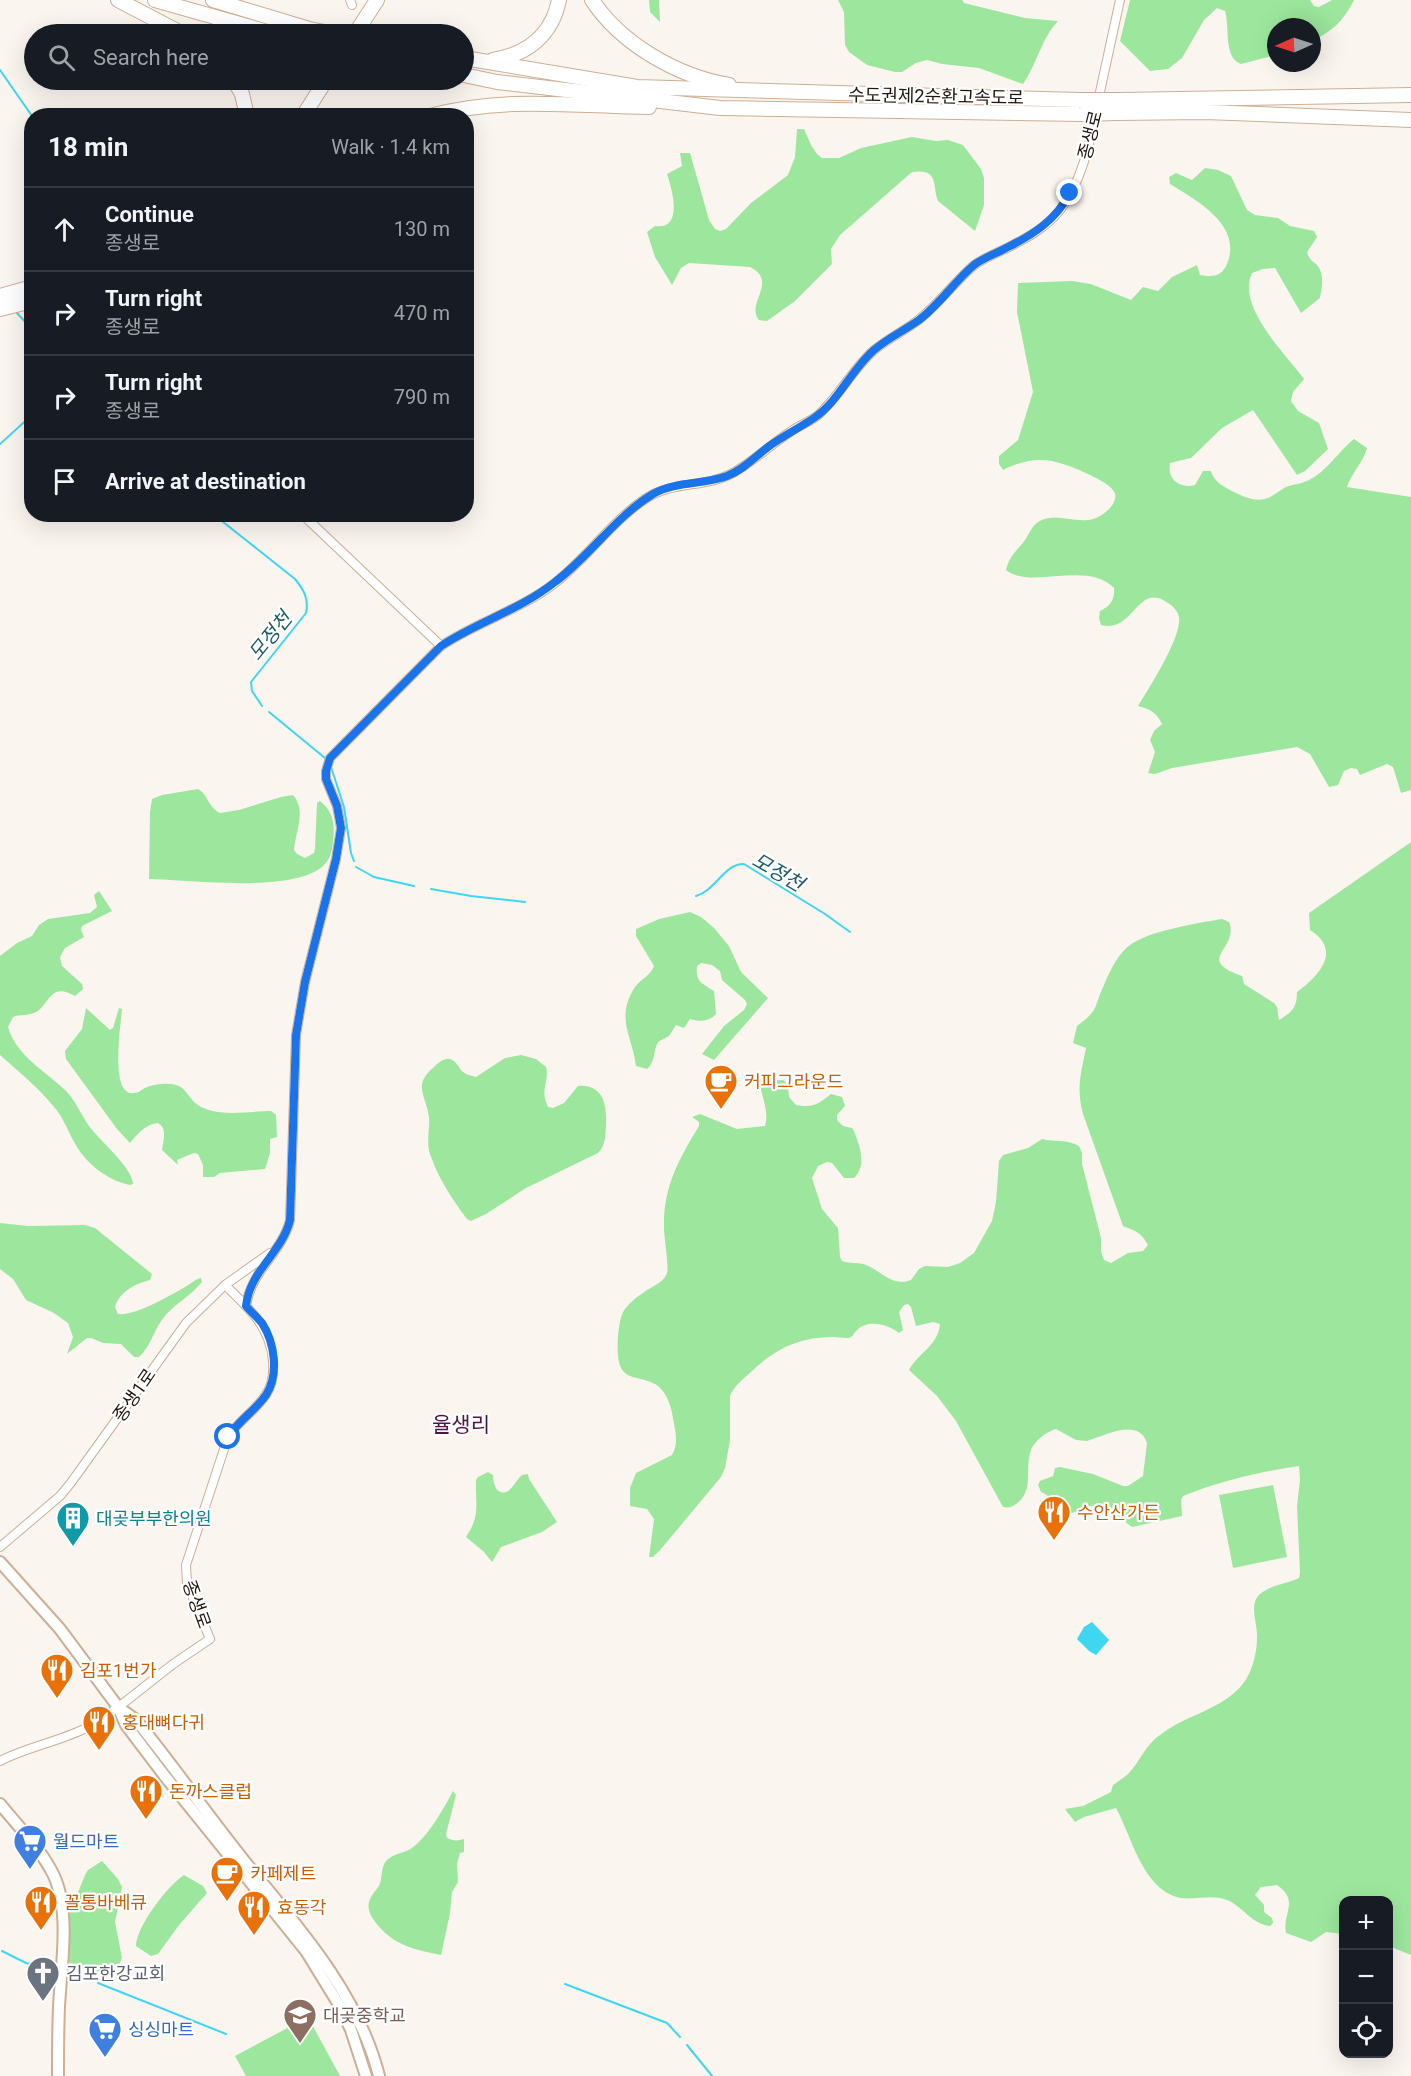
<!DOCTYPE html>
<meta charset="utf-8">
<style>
:root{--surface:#171b24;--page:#242831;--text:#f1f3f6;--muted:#9ea1a6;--line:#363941}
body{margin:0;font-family:Roboto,"Noto Sans KR",sans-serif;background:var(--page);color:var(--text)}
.controls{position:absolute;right:18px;bottom:18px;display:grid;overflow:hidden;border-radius:12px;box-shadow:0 6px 24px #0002}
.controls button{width:54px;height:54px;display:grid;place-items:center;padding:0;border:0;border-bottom:2px solid var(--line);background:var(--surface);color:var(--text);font:30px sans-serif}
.compass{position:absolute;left:1267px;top:18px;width:54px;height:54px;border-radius:50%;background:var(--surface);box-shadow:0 6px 24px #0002;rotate:267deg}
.stop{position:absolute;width:18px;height:18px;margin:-14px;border:4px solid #1a73e8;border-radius:50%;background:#fff}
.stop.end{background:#1a73e8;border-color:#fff;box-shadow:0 2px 6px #0008}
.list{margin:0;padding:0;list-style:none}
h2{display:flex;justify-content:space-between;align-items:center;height:78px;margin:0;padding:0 24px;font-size:26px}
h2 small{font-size:20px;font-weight:400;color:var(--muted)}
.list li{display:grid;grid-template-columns:39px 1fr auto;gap:18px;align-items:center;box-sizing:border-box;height:84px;padding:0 24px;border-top:2px solid var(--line)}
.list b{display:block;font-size:22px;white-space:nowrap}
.list p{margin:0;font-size:20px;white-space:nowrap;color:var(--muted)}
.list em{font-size:20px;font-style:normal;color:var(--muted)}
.icon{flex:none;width:33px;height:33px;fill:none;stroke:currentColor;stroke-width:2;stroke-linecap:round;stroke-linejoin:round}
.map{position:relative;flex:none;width:1411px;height:2076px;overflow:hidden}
.search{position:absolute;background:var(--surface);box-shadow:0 6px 24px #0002;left:24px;top:24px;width:450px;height:66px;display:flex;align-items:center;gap:15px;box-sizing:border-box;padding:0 21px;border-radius:33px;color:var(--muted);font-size:22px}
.panel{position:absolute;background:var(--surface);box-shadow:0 6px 24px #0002;left:24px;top:108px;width:450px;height:414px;border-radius:24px}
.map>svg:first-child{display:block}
.green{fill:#9ce79d}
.water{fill:#3fd6f1}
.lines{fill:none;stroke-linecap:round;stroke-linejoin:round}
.stream{stroke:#3fd6f1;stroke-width:2}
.street-casing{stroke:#ccaf95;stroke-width:10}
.secondary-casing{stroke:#ccaf95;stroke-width:14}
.highway-casing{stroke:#ccaf95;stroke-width:16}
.street{stroke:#fff;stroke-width:8}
.secondary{stroke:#fff;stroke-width:10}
.highway{stroke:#fff;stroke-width:14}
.highway-bridge-casing{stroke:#ccaf95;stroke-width:16;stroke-linecap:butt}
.highway-bridge{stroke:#fff;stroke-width:14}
.route{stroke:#1a73e8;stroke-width:8}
.labels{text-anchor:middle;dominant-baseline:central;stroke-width:4.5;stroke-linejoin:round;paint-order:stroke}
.street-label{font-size:18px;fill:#21160d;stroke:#fff}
.food-label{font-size:18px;fill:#c56008;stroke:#fff;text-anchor:start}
.culture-label{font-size:18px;fill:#0d838f;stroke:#fff;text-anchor:start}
.shop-label{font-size:18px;fill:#366cbe;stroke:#fff;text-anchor:start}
.worship-label{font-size:18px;fill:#5b616d;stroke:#fff;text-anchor:start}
.education-label{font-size:18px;fill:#785e54;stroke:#fff;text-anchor:start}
.water-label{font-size:20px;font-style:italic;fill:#205c67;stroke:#fff}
.quarter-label{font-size:21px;fill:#4d1743;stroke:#fff}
</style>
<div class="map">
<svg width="1411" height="2076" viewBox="0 0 1411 2076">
<rect width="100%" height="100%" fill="#fbf5f0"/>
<g class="green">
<polygon points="649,0 659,0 660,22 650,12"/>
<path d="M838,0H962L964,3L1025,18L1058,21C1041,39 1037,64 1023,84L979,68L942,64L927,60L916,63L902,72H895L867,65L849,52L845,45L844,12Z"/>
<path d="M1130,0H1310L1314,6L1319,7L1332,0H1354C1344,20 1332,32 1312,41V27H1276V55L1241,64C1223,58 1230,26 1225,11L1217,8L1204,20L1182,58L1168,69L1150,71L1120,41Z"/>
<path d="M797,129H804L811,145L817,154L822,158H839L861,148L912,137L936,141L948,140L963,145L981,169L984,178V205L975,231L938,201C932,186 940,168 912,172L840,235L831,249L832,264L795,301L767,321L759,320C745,304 779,281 750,267L689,263L681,268L672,285L655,257L647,232L655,226C684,230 672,189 667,174L682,166L680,153H690L709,220L715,229L720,231L726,229L751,203L788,175L795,157Z"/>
<path d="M1205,168L1218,170L1231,176L1247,210L1255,215L1278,218L1290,226L1314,231L1317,237L1307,252C1309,259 1311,260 1316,264C1325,273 1322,287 1320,298L1301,313L1275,268L1263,269L1252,273C1236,307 1286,354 1304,379L1293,392L1291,401L1298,411L1319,423L1328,449L1305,471L1297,475L1253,410L1222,428L1191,458L1170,463C1167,479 1179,489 1195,485L1203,471H1211C1214,481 1221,485 1230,490C1242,496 1257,504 1270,497C1276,494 1280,490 1286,487C1293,484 1302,484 1309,480C1326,472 1339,451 1354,439L1367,448C1363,463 1352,472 1347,487L1411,497V790L1401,793L1393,767L1387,764L1360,775L1357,769L1351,768L1344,771L1338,785L1329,787L1310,754L1297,747L1172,768L1155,774L1148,773L1155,752L1150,740L1154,731L1162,724C1157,713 1150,709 1138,706C1149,688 1182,637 1179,617C1178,611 1173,606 1168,603C1137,581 1134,634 1101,625L1099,618L1100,611C1110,606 1115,600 1114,588C1087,560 1031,590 1006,570C1009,558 1014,553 1022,544C1029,536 1030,528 1038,522C1055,512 1070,522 1088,520C1098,520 1118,506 1115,494C1113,486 1098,479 1090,475C1057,460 1038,453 1003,470L999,464V456L1018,440L1033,392L1017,312L1018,283L1072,281L1091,284L1131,300L1143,287L1158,291L1172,277L1197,265L1200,275C1213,277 1221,277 1227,264C1243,225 1197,201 1170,184L1169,177L1176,173L1192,180Z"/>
<path d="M198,789C208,794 207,806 220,813L239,810L281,797L293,795C307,811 295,832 294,850L297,854L305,858L314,853L315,848L317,803L320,801C334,812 335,825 333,842C332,852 330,860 322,867C290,893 191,880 149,879L150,812L152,799L162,795Z"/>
<path d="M1411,842V1955L1389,1946L1388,1900H1344L1343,1934L1326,1932L1311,1942L1286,1933C1282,1913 1300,1901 1277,1885L1261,1887L1255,1895L1264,1905V1912L1272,1918L1273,1923L1270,1926C1253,1925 1242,1906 1227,1900C1212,1894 1196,1900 1181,1898C1143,1891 1132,1837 1116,1808L1084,1817L1075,1822L1065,1809L1083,1806L1111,1792L1113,1785C1118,1781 1124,1778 1128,1774C1140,1762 1145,1745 1160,1735C1185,1715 1221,1710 1242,1685C1252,1673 1257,1653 1257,1638C1258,1623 1248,1605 1260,1594C1270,1585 1287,1584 1299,1578L1300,1573L1297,1506L1300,1480L1299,1466C1259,1472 1221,1481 1183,1496L1181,1500L1182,1516L1132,1527C1118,1516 1103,1501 1085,1507C1079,1509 1074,1514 1067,1513C1055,1511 1054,1497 1041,1492L1038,1485L1040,1481L1053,1476L1055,1468L1060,1467L1093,1474L1123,1486H1128L1143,1476L1147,1443C1138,1417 1105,1436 1087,1441L1076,1440L1056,1429C1046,1432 1035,1440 1031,1450C1024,1468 1035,1491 1016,1504C1012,1507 1009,1508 1003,1507L956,1421L937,1396L909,1370C919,1352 938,1346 940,1324L933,1322L916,1326L911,1307L908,1304L904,1305L899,1312L903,1330L899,1333C888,1324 868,1319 857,1330C853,1334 853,1338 847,1338C842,1338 837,1337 833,1337C800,1337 774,1349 751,1372C743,1379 734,1386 730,1396V1440L725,1468L721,1477L661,1549L653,1557H649L654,1519L647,1509L630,1506V1488L636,1473L672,1455C678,1445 676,1434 674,1424C672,1409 668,1392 655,1384C641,1376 623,1381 619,1362C616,1350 618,1323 623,1312C627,1305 636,1297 643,1293C650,1287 664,1283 667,1273C669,1265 664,1238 664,1228C663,1187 679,1159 699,1126V1122L692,1117L700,1114L737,1129L765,1126C769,1113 763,1099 760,1086L762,1081L783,1080L788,1084L789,1097L796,1105C814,1108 818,1104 831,1094L842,1097L845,1106L837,1115V1120L843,1126L852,1128L854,1131C860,1147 867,1165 854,1178H844L832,1163L827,1162L818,1166L812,1178L822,1209L838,1228L840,1257L842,1261C850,1264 859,1262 866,1265C883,1272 892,1287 911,1280L919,1269L925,1266L948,1267L960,1263L974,1253L992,1221L996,1202L999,1161L1003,1155L1028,1148L1042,1139C1055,1142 1067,1139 1079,1146L1082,1153V1164L1101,1238V1252L1104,1260L1111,1263L1128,1253L1143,1251L1148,1245C1141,1232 1135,1231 1123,1226L1083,1114C1076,1088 1081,1073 1086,1048L1073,1043L1077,1026C1100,1009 1093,1008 1104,985C1110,971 1119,951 1133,943C1154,930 1198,923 1222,919L1229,922C1240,949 1193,959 1242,976L1244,984L1274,1003L1277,1007L1279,1020C1292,1012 1297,1008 1297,992C1320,975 1342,950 1310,930L1309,913Z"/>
<path d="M99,891L112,911L82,926L81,930L84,937L65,948L60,957L62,966L82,984L83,989L75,996C50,981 49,1005 36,1012C29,1016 20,1014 13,1017L8,1027C16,1056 47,1072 66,1091C76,1101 81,1115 89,1126C99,1140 133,1168 133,1184L130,1185C106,1180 84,1162 73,1140C67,1129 63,1117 54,1107C39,1088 18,1071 0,1055V956L17,943L32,936L39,925L48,919L90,913L97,907L94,895Z"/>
<path d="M690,912L701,917L714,928L729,946L741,972L768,998L714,1060L702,1054L724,1026L744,1010L747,1004L745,1000L722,980L720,971L712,965L701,963L697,966C695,982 702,983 714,991L716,1014C709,1022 699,1022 690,1019L684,1028L676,1025L669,1036L658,1042C653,1051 656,1061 647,1069L636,1066C632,1035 615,1018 635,987C641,979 651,975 654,966L636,936V929L659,919Z"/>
<path d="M86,1008L110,1030L113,1028L119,1008L122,1009C121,1023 109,1097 134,1093C139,1093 142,1089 147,1087C155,1084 170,1082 179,1086C187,1090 190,1100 198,1105C217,1118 249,1111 271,1111L276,1115L277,1137L270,1139V1153L265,1169L220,1173L214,1177H203V1165L198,1154L194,1153L177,1160L178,1165L162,1150C163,1140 168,1129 158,1123C146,1124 137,1134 130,1143L117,1129L66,1059L65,1051L82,1029Z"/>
<path d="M521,1055L536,1059L546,1067C550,1082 539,1088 548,1107L553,1108L564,1103L578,1086C604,1084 607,1106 606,1126C605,1136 606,1145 598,1153L526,1188L486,1214L471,1221L467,1219C452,1199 438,1178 430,1154C426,1142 430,1129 429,1117C426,1095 412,1085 434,1067C438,1063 444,1058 450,1059C457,1061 459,1069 463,1072C467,1075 473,1076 476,1077L505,1058Z"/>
<path d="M0,1223L28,1226L85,1225L95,1228L152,1274L150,1280C135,1284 120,1291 115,1307L118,1314C136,1316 169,1296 185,1287C191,1284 195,1279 201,1278L202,1282C190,1297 172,1305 161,1321C153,1333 150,1347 139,1357H134L121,1344L103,1343L91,1338H87L67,1354L73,1337L68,1323L54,1313L26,1300L13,1279L0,1269Z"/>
<path d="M488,1472L493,1475C493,1484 497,1497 508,1491C513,1488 517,1479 522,1475L528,1474L529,1479L557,1522L542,1532L501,1547L492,1562L484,1552L466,1537C481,1515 475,1503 476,1480L478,1477Z"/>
<polygon points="1273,1485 1287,1557 1233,1568 1219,1495"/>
<path d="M453,1791L456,1795L446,1834L447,1838C453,1841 458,1841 464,1839V1852L460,1853L457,1864L458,1882L452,1892L450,1913L441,1955C415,1950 393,1945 376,1923C371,1916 367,1910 369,1902C371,1895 375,1892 379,1886C383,1878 380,1867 387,1860C394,1853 405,1853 412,1848C428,1837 444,1808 453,1791Z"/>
<polygon points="102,1861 118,1879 122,1887 115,1922 122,1958 114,1977 72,1964 68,1962 67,1957 69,1915 85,1875 88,1870"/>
<path d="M184,1875L203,1886L207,1893L179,1925L158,1954L151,1956L136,1946C136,1927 168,1885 184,1875Z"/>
<polygon points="308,2017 340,2076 246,2076 235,2056"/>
</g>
<polygon class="water" points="1092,1622 1109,1640 1096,1655 1089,1651 1077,1639 1084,1627"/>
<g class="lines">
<g class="stream">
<polyline points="0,70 32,116"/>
<polyline points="15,311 32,329"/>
<polyline points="0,444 32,415"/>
<path d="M213,514L295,579C304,590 309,599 306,613L251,682L252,691L262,706"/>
<polyline points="269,712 325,758"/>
<polyline points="331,767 344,807 351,853 354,861"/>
<polyline points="356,867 374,877 414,886"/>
<polyline points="431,889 471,896 525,902"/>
<path d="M696,896C716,890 725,863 744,864L825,914L850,932"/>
<polyline points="2,1951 26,1963 52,1969"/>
<polyline points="70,1973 90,1980"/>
<polyline points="98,1983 226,2034"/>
<polyline points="565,1984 667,2023 680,2037"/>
<polyline points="687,2045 712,2076"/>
</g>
<defs>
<g id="street">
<polyline points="350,0 352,5"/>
<polyline points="1098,101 1120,0"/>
<polyline points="302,514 441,646"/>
<path d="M246,1306C251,1270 282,1253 290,1220L296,1035L305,982L336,859L341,828L337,806L326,779V771L330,758L441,646C477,622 520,610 555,583C587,558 611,522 645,499C672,481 703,488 731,474C752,463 770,445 790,432C798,426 809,422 817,416C839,397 852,370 873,351C888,338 907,330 922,317C940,302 955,282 973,266C982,259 994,254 1005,249C1025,239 1046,228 1060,210C1081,183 1089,146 1096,113"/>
<polyline points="0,1547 60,1496 70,1484 186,1323 225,1285 270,1253"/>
<path d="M0,1761C27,1747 58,1742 86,1728C117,1711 144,1686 172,1665C184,1656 197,1648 210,1639L187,1583L186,1565L228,1437C238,1421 255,1411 265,1396C273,1385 274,1373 273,1361C270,1325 248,1308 225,1285"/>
</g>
<g id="secondary">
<polyline points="0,1562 60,1629 118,1707 126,1725 164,1775 306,1951 341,2008 351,2030 366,2076"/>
<path d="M118,1707L136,1720C175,1768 211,1820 250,1868C301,1930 359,1996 379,2076"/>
<path d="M0,1804C17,1825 38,1846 51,1870C72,1907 61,1965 59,2007C58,2030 58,2053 58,2076"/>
</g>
<g id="highway">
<polyline points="118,0 183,34"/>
<polyline points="155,0 275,34"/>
<polyline points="213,0 309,29 335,34"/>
<path d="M592,0C621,44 677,76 729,85"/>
<polyline points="355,34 377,0"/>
<polyline points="464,58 637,87 1079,100"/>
<path d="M493,60C528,54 552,35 559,0"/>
<polyline points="464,75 497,82 720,108 1082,114"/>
<polyline points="234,80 242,94 247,116"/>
<polyline points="1119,100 1411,95"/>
<polyline points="1116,113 1205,112 1411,120"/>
<polyline points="303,116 326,80"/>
<path d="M430,116C502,96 575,106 649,107"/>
<polyline points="0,296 32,287"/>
<polyline points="0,309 32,301"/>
</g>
</defs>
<use href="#street" class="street-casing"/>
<use href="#secondary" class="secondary-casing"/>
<use href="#highway" class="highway-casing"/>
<use href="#street" class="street"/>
<use href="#secondary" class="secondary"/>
<use href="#highway" class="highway"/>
<defs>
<g id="highway-bridge">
<polyline points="1079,100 1119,100"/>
<polyline points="1082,114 1116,113"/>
</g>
</defs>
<use href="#highway-bridge" class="highway-bridge-casing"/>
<use href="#highway-bridge" class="highway-bridge"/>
</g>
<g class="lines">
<path class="route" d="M228,1437C238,1421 255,1411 266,1395C279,1375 275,1343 262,1323C257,1317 251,1312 246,1306C250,1270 282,1253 290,1220L296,1035L305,982L336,859L341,828L337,806L326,779V771L330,758L441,646C477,622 520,610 555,582C590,556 615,517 653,494C676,481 703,485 727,476C743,470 755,457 768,447C783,436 799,428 814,418C839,401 851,370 874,350C888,338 905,330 919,320C940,304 954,282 974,265C983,258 996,254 1006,248C1033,235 1056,220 1070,193"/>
</g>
<defs>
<symbol id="cafe-pin" viewBox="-11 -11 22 30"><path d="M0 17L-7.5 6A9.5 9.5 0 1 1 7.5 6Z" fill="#e8710a" stroke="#fff"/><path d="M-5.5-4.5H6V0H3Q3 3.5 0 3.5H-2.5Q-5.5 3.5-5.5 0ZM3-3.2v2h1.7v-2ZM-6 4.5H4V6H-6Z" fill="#fff"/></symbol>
<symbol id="restaurant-pin" viewBox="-11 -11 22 30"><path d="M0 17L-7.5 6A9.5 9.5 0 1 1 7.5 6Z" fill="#e8710a" stroke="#fff"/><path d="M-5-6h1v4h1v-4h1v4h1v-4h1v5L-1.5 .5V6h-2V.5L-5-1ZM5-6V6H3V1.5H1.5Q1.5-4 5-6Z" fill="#fff"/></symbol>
<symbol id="building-pin" viewBox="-11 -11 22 30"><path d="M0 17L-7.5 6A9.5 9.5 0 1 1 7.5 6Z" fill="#0f9aa8" stroke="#fff"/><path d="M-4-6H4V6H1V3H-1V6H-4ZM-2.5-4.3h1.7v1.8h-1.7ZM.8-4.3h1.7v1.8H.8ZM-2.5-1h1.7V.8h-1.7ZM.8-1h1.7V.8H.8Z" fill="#fff"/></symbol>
<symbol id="supermarket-pin" viewBox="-11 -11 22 30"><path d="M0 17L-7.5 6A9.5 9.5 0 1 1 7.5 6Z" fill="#3f7fe0" stroke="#fff"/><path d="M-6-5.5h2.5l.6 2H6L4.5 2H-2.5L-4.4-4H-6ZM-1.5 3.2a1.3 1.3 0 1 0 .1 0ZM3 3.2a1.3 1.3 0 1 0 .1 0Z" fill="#fff"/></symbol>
<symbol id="church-pin" viewBox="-11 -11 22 30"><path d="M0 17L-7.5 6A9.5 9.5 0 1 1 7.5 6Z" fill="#6b7280" stroke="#fff"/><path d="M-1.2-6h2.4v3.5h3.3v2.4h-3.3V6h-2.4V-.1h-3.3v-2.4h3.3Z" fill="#fff"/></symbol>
<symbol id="school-pin" viewBox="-11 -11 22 30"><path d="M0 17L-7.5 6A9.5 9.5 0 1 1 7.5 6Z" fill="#8d6e63" stroke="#fff"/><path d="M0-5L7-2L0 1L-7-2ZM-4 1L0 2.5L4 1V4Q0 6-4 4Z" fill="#fff"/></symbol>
</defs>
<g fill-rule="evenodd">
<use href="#cafe-pin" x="702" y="1062" width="38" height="52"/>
<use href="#restaurant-pin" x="1035" y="1493" width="38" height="52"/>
<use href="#building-pin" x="54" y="1499" width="38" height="52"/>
<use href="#restaurant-pin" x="38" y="1651" width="38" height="52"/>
<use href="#restaurant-pin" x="80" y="1703" width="38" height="52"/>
<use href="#restaurant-pin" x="127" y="1772" width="38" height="52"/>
<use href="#supermarket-pin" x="11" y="1822" width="38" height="52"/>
<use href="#cafe-pin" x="208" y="1854" width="38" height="52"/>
<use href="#restaurant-pin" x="22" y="1883" width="38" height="52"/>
<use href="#restaurant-pin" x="235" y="1888" width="38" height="52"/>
<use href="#church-pin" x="24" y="1954" width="38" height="52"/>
<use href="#school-pin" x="281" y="1996" width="38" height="52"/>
<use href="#supermarket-pin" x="86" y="2010" width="38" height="52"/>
</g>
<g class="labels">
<g class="street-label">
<text transform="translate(936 96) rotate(1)">수도권제2순환고속도로</text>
<text transform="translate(1090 135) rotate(-76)">종생로</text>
<text transform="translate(134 1395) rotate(-55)">종생1로</text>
<text transform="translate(197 1604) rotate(70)">종생로</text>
</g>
<g class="food-label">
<text x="744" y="1081">커피그라운드</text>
<text x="1077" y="1512">수안산가든</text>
<text x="80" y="1670">김포1번가</text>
<text x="122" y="1722">홍대뼈다귀</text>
<text x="169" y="1791">돈까스클럽</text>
<text x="250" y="1873">카페제트</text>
<text x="64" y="1902">꼴통바베큐</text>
<text x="277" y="1907">효동각</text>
</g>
<g class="culture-label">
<text x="96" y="1518">대곶부부한의원</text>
</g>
<g class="shop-label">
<text x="53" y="1841">월드마트</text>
<text x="128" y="2029">싱싱마트</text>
</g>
<g class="worship-label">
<text x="66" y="1973">김포한강교회</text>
</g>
<g class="education-label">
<text x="323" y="2015">대곶중학교</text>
</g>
<g class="water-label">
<text transform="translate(270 636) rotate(-51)">모정천</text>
<text transform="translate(778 872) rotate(30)">모정천</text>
</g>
<g class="quarter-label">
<text x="461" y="1425">율생리</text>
</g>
</g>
</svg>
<div class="controls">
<button>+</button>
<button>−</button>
<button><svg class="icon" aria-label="locate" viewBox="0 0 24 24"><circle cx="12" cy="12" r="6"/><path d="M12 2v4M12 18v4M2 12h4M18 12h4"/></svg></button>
</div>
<svg class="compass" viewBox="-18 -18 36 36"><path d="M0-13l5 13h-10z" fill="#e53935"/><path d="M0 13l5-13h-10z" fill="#9ea1a6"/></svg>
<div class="stop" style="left:228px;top:1437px"></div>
<div class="stop end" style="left:1070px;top:193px"></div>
<div class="search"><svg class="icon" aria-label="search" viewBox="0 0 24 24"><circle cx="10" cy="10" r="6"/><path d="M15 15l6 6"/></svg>Search here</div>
<section class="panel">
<h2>18 min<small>Walk · 1.4 km</small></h2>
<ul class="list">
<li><svg class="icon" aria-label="ahead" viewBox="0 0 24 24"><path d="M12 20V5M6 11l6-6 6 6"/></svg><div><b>Continue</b><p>종생로</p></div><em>130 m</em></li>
<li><svg class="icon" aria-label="right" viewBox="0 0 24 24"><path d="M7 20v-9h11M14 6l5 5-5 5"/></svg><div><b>Turn right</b><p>종생로</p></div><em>470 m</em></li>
<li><svg class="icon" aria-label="right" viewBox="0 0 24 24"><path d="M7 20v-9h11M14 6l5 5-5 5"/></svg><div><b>Turn right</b><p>종생로</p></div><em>790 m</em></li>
<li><svg class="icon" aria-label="arrive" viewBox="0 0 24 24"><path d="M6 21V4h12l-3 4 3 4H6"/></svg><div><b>Arrive at destination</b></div></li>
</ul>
</section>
</div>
